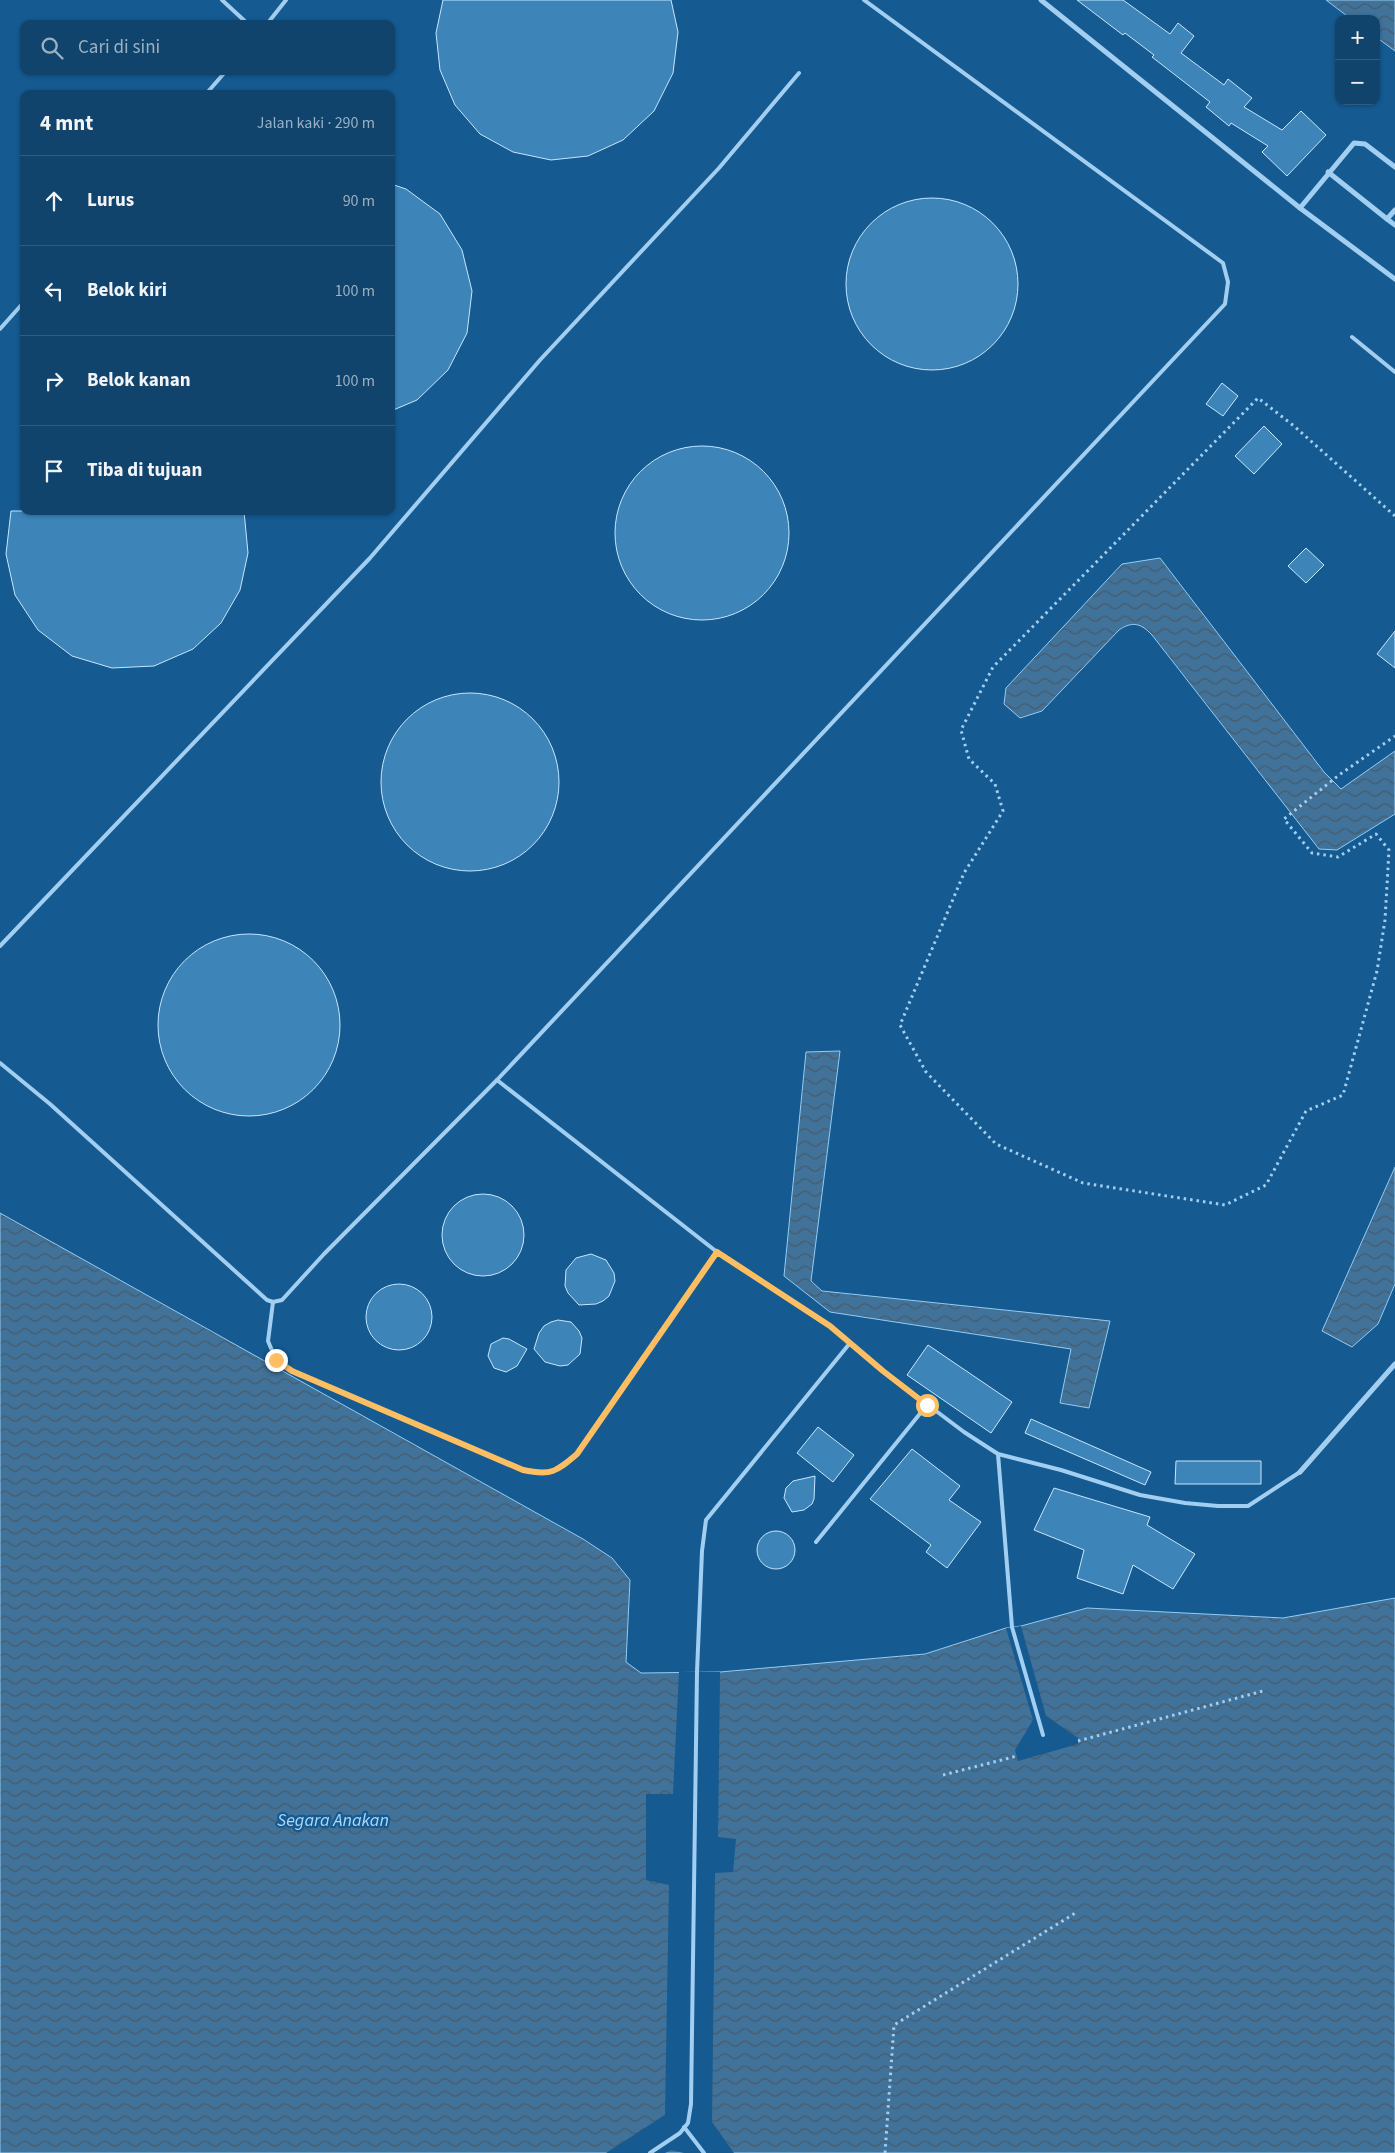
<!DOCTYPE html>
<html lang="id">
<meta charset="utf-8">
<style>
:root{--surface:#10446d;--page:#1e4e75;--text:#f1f3f6;--muted:#9cb0c2;--line:#305c80}
body{margin:0;font-family:"Source Sans 3",sans-serif;background:var(--page);color:var(--text)}
.controls{position:absolute;right:15px;top:15px;display:grid;overflow:hidden;border-radius:10px;box-shadow:0 1px 4px #0004}
.controls button{width:45px;height:45px;display:grid;place-items:center;padding:0;border:0;border-bottom:1px solid var(--line);background:var(--surface);color:var(--text);font:25px sans-serif}
.stop{position:absolute;width:15px;height:15px;margin:-11px;border:4px solid #ffbe62;border-radius:50%;background:#fff}
.stop.end{background:#ffbe62;border-color:#fff;box-shadow:0 1px 5px #0008}
.list{margin:0;padding:0;list-style:none}
h2{display:flex;justify-content:space-between;align-items:center;height:65px;margin:0;padding:0 20px;font-size:21px}
h2 small{font-size:16px;font-weight:400;color:var(--muted)}
.list li{display:grid;grid-template-columns:32px 1fr auto;gap:15px;align-items:center;box-sizing:border-box;height:90px;padding:0 20px;border-top:1px solid var(--line)}
.list b{display:block;font-size:19px;white-space:nowrap}
.list em{font-size:16px;font-style:normal;color:var(--muted)}
.icon{flex:none;width:28px;height:28px;fill:none;stroke:currentColor;stroke-width:2;stroke-linecap:round;stroke-linejoin:round}
.map{position:relative;flex:none;width:1395px;height:2153px;overflow:hidden}
.search{position:absolute;background:var(--surface);box-shadow:0 1px 4px #0004;left:20px;top:20px;width:375px;height:55px;display:flex;align-items:center;gap:12px;box-sizing:border-box;padding:0 18px;border-radius:10px;color:var(--muted);font-size:19px}
.panel{position:absolute;background:var(--surface);box-shadow:0 1px 4px #0004;left:20px;top:90px;width:375px;height:425px;border-radius:10px}
.map>svg:first-child{display:block}
.water{fill:url(#water-waves);stroke:#94ccf4}
.pier{fill:#155a91}
.building{fill:#3d84b9;stroke:#c9e6fc}
.lines{fill:none;stroke-linecap:round;stroke-linejoin:round}
.path{stroke:#a2cff1;stroke-width:3;stroke-dasharray:2.5 4;stroke-linecap:butt}
.lane{stroke:#a2cff1;stroke-width:4}
.street{stroke:#a2cff1;stroke-width:5}
.route{stroke:#ffbe62;stroke-width:6}
.labels{text-anchor:middle;dominant-baseline:central;stroke-width:4.5;stroke-linejoin:round;paint-order:stroke}
.water-label{font-size:18px;font-style:italic;fill:#aed9f8;stroke:#155a91}
</style>
<div class="map">
<svg width="1395" height="2153" viewBox="0 0 1395 2153">
<defs>
<pattern id="water-waves" width="16" height="10" patternUnits="userSpaceOnUse" patternTransform="scale(1.25)"><rect width="16" height="10" fill="#417299"/><path d="M0 5q4-4 8 0t8 0" fill="none" stroke="#485b6b"/></pattern>
</defs>
<rect width="100%" height="100%" fill="#155a91"/>
<g class="water">
<polygon points="1326,0 1395,0 1395,51 1376,37 1376,19 1351,19"/>
<path d="M1160,558L1324,772L1341,789L1395,751V814L1337,850L1319,849L1152,635C1141,623 1132,621 1119,630L1042,711L1020,718L1004,704L1006,688L1122,564Z"/>
<polygon points="840,1051 811,1281 822,1291 1110,1321 1089,1408 1060,1403 1071,1349 830,1312 784,1276 806,1052"/>
<polygon points="1395,1167 1395,1284 1378,1324 1352,1347 1322,1331"/>
<polygon points="0,1213 583,1539 612,1558 630,1580 626,1662 641,1673 720,1672 925,1654 1006,1628 1021,1626 1087,1608 1283,1618 1395,1598 1395,2153 0,2153"/>
</g>
<g class="pier">
<polygon points="1021,1626 1046,1716 1078,1738 1078,1744 1018,1761 1015,1750 1033,1720 1006,1628"/>
<polygon points="679,1672 720,1672 718,1837 736,1839 733,1872 715,1873 712,2122 734,2153 684,2153 671,2150 665,2153 606,2153 665,2115 669,1885 646,1880 646,1794 673,1794"/>
</g>
<g class="building">
<polygon points="443,0 671,0 678,32 673,73 654,111 623,140 588,156 551,160 513,152 480,134 455,105 440,70 436,33"/>
<polygon points="1077,0 1123,0 1170,34 1178,23 1194,36 1181,53 1224,85 1228,79 1252,98 1244,107 1282,130 1301,111 1326,135 1287,176 1262,152 1268,146 1231,123 1229,126 1206,107 1210,102 1152,57 1154,55 1125,33 1123,35"/>
<polygon points="391,184 406,189 440,214 462,250 472,291 467,333 448,370 417,400 391,411"/>
<circle cx="932" cy="284" r="86"/>
<polygon points="1222,383 1238,396 1223,416 1206,404"/>
<polygon points="1264,426 1282,444 1254,474 1235,456"/>
<circle cx="702" cy="533" r="87"/>
<polygon points="11,511 244,511 248,553 240,590 221,623 193,649 154,666 112,668 72,656 38,630 15,595 6,554"/>
<polygon points="1306,548 1324,565 1306,583 1288,566"/>
<polygon points="1395,631 1395,668 1377,654"/>
<circle cx="470" cy="782" r="89"/>
<circle cx="249" cy="1025" r="91"/>
<circle cx="483" cy="1235" r="41"/>
<polygon points="591,1254 606,1260 614,1273 615,1281 609,1296 603,1301 596,1304 579,1305 568,1293 565,1286 566,1270 576,1258"/>
<circle cx="399" cy="1317" r="33"/>
<polygon points="558,1320 571,1322 579,1331 582,1338 580,1354 568,1365 560,1366 545,1362 534,1349 539,1333 544,1326 551,1322"/>
<polygon points="503,1338 509,1339 527,1349 517,1366 506,1372 494,1368 488,1356 491,1344"/>
<polygon points="928,1345 1012,1402 991,1433 907,1375"/>
<polygon points="1031,1419 1151,1472 1145,1485 1025,1433"/>
<polygon points="818,1427 854,1455 833,1482 797,1453"/>
<polygon points="912,1449 960,1486 949,1500 981,1522 947,1568 926,1552 931,1545 870,1499"/>
<polygon points="1176,1461 1261,1461 1261,1484 1175,1484"/>
<polygon points="815,1476 814,1499 812,1504 804,1510 792,1512 784,1498 786,1488 793,1481"/>
<polygon points="1054,1488 1150,1517 1147,1525 1195,1554 1173,1589 1133,1565 1123,1594 1077,1578 1084,1550 1034,1530"/>
<circle cx="776" cy="1550" r="19"/>
</g>
<g class="lines">
<g class="path">
<polyline points="1395,516 1294,426 1258,398 993,667 961,730 969,759 995,784 1003,811 964,873 900,1025 926,1072 996,1144 1083,1183 1225,1205 1266,1185 1306,1111 1343,1095 1377,971 1385,920 1389,850 1376,834 1338,857 1312,853 1284,819 1339,775 1395,736"/>
<polyline points="1078,1741 1263,1691"/>
<polyline points="943,1775 1017,1756"/>
<polyline points="885,2153 894,2025 1077,1912"/>
</g>
<g class="lane">
<polyline points="222,0 248,24"/>
<polyline points="267,24 286,0"/>
<polyline points="206,94 226,71"/>
<polyline points="0,329 24,302"/>
<polyline points="1352,337 1395,372"/>
<polyline points="0,946 370,558 540,360 719,168 799,73"/>
<polyline points="0,1063 50,1104 267,1300 273,1302 282,1300 324,1254 497,1080 1225,304 1228,282 1223,263 864,0"/>
<polyline points="497,1080 717,1252 829,1325 883,1371 964,1432 998,1454 1061,1470 1140,1495 1185,1503 1218,1506 1248,1506 1300,1472"/>
<path d="M273,1302L268,1341L276,1360L292,1371L523,1470C551,1476 556,1472 577,1454L717,1252"/>
<polyline points="998,1454 1012,1627 1043,1735"/>
<polyline points="816,1542 927,1405"/>
<polyline points="684,2127 704,2153"/>
<polyline points="650,2153 680,2133 688,2123 691,2104 697,1672 702,1551 706,1520 850,1343"/>
</g>
<g class="street">
<polyline points="1041,0 1300,208 1395,279"/>
<polyline points="1328,172 1387,219"/>
<polyline points="1300,208 1354,143 1365,144 1395,167"/>
<polyline points="1395,210 1387,219 1395,225"/>
<polyline points="1300,1472 1395,1364"/>
</g>
</g>
<g class="lines">
<path class="route" d="M276,1360L292,1371L523,1470C551,1476 556,1472 577,1454L717,1252L830,1326L883,1371L927,1405"/>
</g>
<g class="labels">
<g class="water-label">
<text x="333" y="1820">Segara Anakan</text>
</g>
</g>
</svg>
<div class="controls">
<button>+</button>
<button>−</button>
</div>
<div class="stop" style="left:927px;top:1405px"></div>
<div class="stop end" style="left:276px;top:1360px"></div>
<div class="search"><svg class="icon" aria-label="search" viewBox="0 0 24 24"><circle cx="10" cy="10" r="6"/><path d="M15 15l6 6"/></svg>Cari di sini</div>
<section class="panel">
<h2>4 mnt<small>Jalan kaki · 290 m</small></h2>
<ul class="list">
<li><svg class="icon" aria-label="ahead" viewBox="0 0 24 24"><path d="M12 20V5M6 11l6-6 6 6"/></svg><div><b>Lurus</b></div><em>90 m</em></li>
<li><svg class="icon" aria-label="left" viewBox="0 0 24 24"><path d="M17 20v-9H6M10 6l-5 5 5 5"/></svg><div><b>Belok kiri</b></div><em>100 m</em></li>
<li><svg class="icon" aria-label="right" viewBox="0 0 24 24"><path d="M7 20v-9h11M14 6l5 5-5 5"/></svg><div><b>Belok kanan</b></div><em>100 m</em></li>
<li><svg class="icon" aria-label="arrive" viewBox="0 0 24 24"><path d="M6 21V4h12l-3 4 3 4H6"/></svg><div><b>Tiba di tujuan</b></div></li>
</ul>
</section>
</div>
